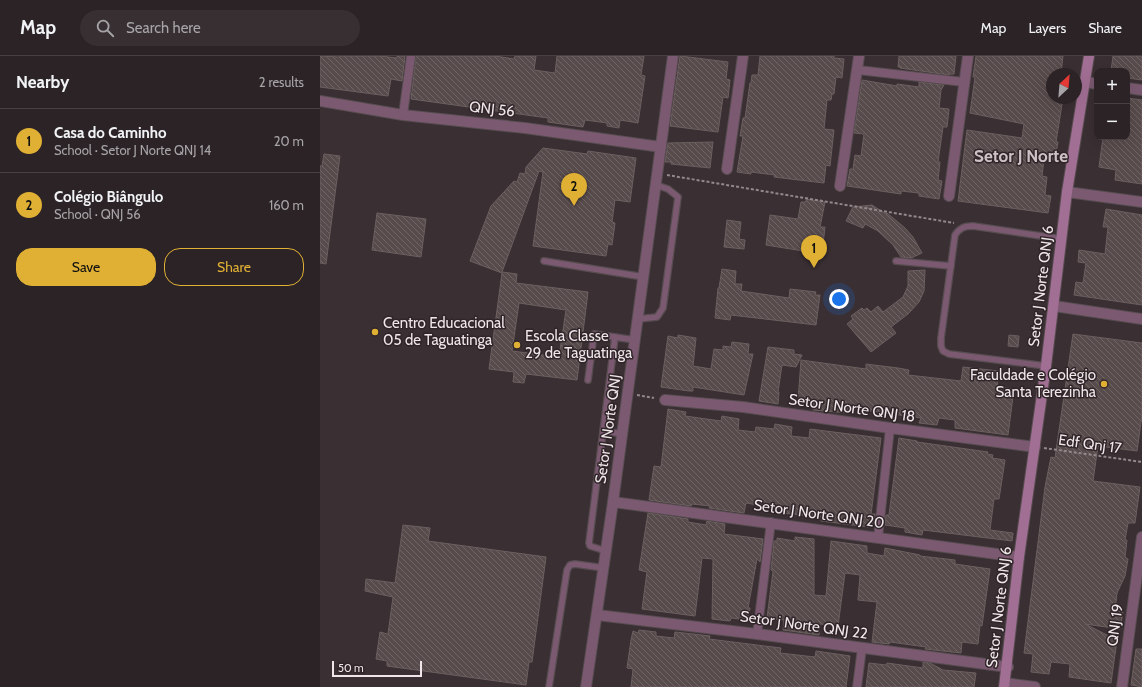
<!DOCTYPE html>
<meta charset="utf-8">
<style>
:root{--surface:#2c2326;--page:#382f32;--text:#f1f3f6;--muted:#a6a4a7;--line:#484043;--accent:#e0b034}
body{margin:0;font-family:Cabin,sans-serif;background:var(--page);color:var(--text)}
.controls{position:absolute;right:12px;top:12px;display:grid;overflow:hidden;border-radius:8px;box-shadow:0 4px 16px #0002}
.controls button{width:36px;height:36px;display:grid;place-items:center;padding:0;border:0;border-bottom:1px solid var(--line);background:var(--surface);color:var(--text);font:20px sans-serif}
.compass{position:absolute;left:726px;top:12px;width:36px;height:36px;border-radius:50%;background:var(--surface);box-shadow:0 4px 16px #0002;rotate:26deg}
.scale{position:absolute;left:12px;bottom:10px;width:90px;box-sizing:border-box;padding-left:4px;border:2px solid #eee6e9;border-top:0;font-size:11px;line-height:14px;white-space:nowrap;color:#eee6e9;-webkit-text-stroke:3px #302529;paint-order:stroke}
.you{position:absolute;left:519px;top:243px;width:14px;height:14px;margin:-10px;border:3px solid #fff;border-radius:50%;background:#1a73e8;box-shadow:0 0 0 6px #1a73e833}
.badge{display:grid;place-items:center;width:26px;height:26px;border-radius:50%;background:var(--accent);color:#111;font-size:13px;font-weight:700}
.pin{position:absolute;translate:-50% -33px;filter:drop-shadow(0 1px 2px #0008)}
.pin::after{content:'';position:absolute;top:21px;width:14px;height:12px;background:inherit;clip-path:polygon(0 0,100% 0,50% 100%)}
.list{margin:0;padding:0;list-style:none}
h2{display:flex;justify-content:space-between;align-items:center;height:52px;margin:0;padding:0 16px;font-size:17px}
h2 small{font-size:13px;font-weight:400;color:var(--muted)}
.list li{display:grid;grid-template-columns:26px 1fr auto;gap:12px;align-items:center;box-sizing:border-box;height:64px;padding:0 16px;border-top:1px solid var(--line)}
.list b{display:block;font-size:15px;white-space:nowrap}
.list p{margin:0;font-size:13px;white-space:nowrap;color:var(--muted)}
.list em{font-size:13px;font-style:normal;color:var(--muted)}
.actions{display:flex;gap:8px;padding:12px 16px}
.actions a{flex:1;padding:9px 0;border:1px solid var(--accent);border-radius:16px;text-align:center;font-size:14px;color:var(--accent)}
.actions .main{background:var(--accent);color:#111}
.icon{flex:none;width:22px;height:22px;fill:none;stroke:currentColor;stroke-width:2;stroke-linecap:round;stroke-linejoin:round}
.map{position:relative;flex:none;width:822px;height:631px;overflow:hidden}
header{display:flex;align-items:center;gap:24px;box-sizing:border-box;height:56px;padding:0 20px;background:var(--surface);border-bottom:1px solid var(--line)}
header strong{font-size:19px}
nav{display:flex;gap:22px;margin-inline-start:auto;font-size:14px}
.search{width:280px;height:36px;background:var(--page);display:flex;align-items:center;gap:10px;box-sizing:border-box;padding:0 14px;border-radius:22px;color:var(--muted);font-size:15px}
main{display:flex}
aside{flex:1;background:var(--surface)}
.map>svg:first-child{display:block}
.building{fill:url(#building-back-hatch);stroke:#6c5f60;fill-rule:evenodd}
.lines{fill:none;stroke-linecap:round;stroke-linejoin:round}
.service-casing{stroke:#574c50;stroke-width:8}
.pedestrian-casing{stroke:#574c50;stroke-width:10}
.minor-casing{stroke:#574c50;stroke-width:12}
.secondary-casing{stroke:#574c50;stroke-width:12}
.path{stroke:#93898d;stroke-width:2;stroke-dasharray:3 2;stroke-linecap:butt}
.service{stroke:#7b5a71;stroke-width:5.5}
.pedestrian{stroke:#7b5a71;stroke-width:8}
.minor{stroke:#7b5a71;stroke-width:10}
.secondary{stroke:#a26f94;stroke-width:10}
.poi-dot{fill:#e0b034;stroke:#302529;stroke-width:1.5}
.labels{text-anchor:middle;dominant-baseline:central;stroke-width:3;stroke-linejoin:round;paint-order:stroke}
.street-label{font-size:15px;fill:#eee6e9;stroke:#302529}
.poi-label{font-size:15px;fill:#eee6e9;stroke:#302529;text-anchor:start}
.quarter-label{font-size:17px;font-weight:bold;fill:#cec0c4;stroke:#302529}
</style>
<header>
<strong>Map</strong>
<div class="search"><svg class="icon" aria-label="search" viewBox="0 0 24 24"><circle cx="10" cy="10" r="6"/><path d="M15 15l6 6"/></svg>Search here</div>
<nav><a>Map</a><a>Layers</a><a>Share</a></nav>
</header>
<main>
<aside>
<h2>Nearby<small>2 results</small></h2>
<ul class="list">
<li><span class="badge">1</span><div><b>Casa do Caminho</b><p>School · Setor J Norte QNJ 14</p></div><em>20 m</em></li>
<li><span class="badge">2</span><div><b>Colégio Biângulo</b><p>School · QNJ 56</p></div><em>160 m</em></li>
</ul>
<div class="actions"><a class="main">Save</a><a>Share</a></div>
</aside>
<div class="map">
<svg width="822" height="631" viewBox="0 0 822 631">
<defs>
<pattern id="building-back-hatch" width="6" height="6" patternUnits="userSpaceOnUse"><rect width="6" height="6" fill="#584b4c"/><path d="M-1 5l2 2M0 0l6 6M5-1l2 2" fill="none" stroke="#706566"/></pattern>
</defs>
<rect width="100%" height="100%" fill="#3a2f33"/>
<g class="building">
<polygon points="0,0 20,1 20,0 60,0 77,2 77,0 85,0 82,25 71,23 68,40 0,31"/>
<polygon points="96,0 175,0 194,3 195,0 216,0 214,14 235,17 237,0 324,0 321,19 325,20 318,67 300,64 299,72 287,70 287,67 265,64 263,71 228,66 228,62 91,43"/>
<polygon points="360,0 408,6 406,23 410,24 408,42 403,41 398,76 350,70"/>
<polygon points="440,0 514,0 514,2 524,3 522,22 516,21 514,38 512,38 511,44 507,44 504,73 514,74 510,110 506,109 504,127 454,121 455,119 431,116 431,118 417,116 423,80 420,80 423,62 425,62 430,27 431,27 432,19 438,19"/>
<polygon points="579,0 636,0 634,18 629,18 629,19 580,12 580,11 578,11"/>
<polygon points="656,0 743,0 741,18 732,18 732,42 743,42 736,86 738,86 735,104 724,103 722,120 727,121 725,139 731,140 728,157 638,145 647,74 702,82 704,68 650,57 655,21 653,21"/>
<polygon points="793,0 822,0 822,24 807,22 807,15 791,15"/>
<polygon points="542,24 577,30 577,28 599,31 599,26 624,29 621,34 619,52 629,53 627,71 623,71 618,106 620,106 618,124 622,125 619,143 599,140 599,137 581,135 581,138 527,130 530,113 533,113 535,99 541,100 544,78 534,77"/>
<polygon points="807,42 822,44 822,128 795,124 796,114 779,111 783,81 807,81"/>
<polygon points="393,86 390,112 351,108 351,106 345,106 348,87"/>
<path d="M223,92L267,98L268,95L316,102L310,146L295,144L292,166L295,167L292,189L288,188L286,200L213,190L223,116L219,115L182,216L197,218L196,227L268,236L257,324L206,318L204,327L193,326L194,316L169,313L182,217L150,205L171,150L194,125L197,126L200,117L205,118L206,111ZM199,247L246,254L239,301L192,295Z"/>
<polygon points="4,98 20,100 6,208 0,207 0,110 2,110"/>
<polygon points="486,143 505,146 500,171 505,171 502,198 446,189 450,159 478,163 481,146 486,146"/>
<polygon points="552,149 566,158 567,157 585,172 593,181 602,197 591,202 581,201 573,189 558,175 545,168 543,172 526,165 533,151"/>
<polygon points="786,153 822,159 822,249 754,239 756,226 763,227 766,207 758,206 759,194 785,198 788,171 783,171"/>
<polygon points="57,157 106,163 101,201 52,194"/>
<polygon points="407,164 421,166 419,183 425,184 424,193 404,191"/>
<polygon points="402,213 416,215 415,228 422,228 421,235 469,242 470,233 496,236 495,239 500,239 496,269 411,259 410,264 395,262 398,232 399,232"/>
<polygon points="605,214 604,235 599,246 588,258 571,271 576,277 551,296 527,268 533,263 531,260 542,252 544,254 547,252 551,256 558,250 563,256 583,241 588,230 588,215"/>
<polygon points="753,278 822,287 822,359 817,395 778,390 773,425 820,431 815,467 808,467 805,484 807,484 805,501 808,503 805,520 797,537 795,555 803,556 800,573 765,568 797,584 791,627 749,621 750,608 731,606 729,618 711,616 713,598 704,597 725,431 731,401 735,402"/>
<polygon points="358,279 376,282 373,310 391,313 394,293 403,294 403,290 411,291 412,286 429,288 428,298 433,298 424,339 373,331 373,335 369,335 341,331 348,280 358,282"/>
<polygon points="689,279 699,280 698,291 688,290"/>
<polygon points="448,291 474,294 474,298 482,299 476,311 462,309 458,336 459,336 458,348 439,345"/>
<polygon points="481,304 546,313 546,308 578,312 589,314 588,319 641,325 643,311 679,315 677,331 694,333 688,379 635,372 635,364 619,362 617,369 599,367 601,362 530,352 529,357 493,354 494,347 478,345"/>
<polygon points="348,353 366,356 365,360 401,365 402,360 419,363 418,374 435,376 436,371 454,373 455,368 472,371 471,380 489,382 490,373 561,382 551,458 555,458 554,468 550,468 549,471 501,465 502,461 461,457 462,453 426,447 424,457 389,452 390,450 372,448 371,450 329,444 334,410 341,411"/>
<polygon points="579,382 597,385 597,386 668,396 667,398 673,399 672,402 685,404 679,443 674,443 670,474 693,477 692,485 603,474 602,479 585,476 585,472 565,469 566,459 569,459"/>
<polygon points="328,457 368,463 368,466 386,469 387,465 405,468 404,478 443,483 440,506 437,503 428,552 430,552 428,564 411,562 410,565 392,563 393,503 382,502 375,560 322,553 327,516 319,514"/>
<polygon points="83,469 110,472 108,485 226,501 212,606 209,606 206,629 67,610 67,605 56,603 60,576 68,578 73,541 45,535 46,523 75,527"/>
<polygon points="475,481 494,483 494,539 506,540 511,485 547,490 547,497 564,500 565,492 600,499 600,500 635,504 635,508 670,513 662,570 660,569 658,588 642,586 641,597 605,593 606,591 570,586 569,588 552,586 557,546 538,544 540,519 525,517 518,570 500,568 499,579 463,574 464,564 447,562 453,515 451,514 454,485 457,485 457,482 475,485"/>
<polygon points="319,574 336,576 336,580 354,582 355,576 390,580 389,583 461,592 460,597 495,601 496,595 530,600 526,631 311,631 313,613 307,612 311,584 313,575 318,577"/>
<polygon points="816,593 822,593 822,631 811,629"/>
<polygon points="603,606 610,607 623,614 656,617 654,631 546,631 549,607 566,609 567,607 603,612"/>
</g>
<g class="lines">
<defs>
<g id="service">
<polyline points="224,205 324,221"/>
<polyline points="576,205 631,210"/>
<polyline points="318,263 337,261 343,252 358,141 348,133 336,129"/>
<path d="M726,310L629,298L623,295L621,290V282L635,179C640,172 644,170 653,170L742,183"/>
<polyline points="268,324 274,278 315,284"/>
<polyline points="283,375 303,378"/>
<polyline points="286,495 270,490 269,487 295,281"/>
<polyline points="229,631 247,514 250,509 255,508 284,512"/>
</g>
<g id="pedestrian">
<polyline points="538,14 644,26"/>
<polyline points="83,59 91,0"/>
<polyline points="558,482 570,372"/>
<polyline points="437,578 451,466"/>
<polyline points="537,631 542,592"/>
</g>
<g id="minor">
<polyline points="766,26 777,28"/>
<polyline points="807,32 822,34"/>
<polyline points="0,45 83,59 205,72 341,91"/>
<polyline points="407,113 423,0"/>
<polyline points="520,130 539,0"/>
<polyline points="747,136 822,146"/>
<polyline points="629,140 648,0"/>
<polyline points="734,250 822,263"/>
<polyline points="345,344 423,351 570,372 715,391"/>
<polyline points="293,446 699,501"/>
<polyline points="277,559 437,578 688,611"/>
<polyline points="685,627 715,631"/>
<polyline points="266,631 293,446 353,0"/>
<polyline points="802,631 822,481"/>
</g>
<polyline id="secondary" points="684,631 699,501 726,310 747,136 769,0"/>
</defs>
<use href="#service" class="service-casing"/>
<use href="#pedestrian" class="pedestrian-casing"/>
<use href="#minor" class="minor-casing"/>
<use href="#secondary" class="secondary-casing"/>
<g class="path">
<polyline points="347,119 634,167"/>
<polyline points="317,339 334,342"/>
<polyline points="724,392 822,406"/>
</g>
<use href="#service" class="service"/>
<use href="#pedestrian" class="pedestrian"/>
<use href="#minor" class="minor"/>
<use href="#secondary" class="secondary"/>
</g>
<g class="poi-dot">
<circle cx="55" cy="276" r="4"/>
<circle cx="197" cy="289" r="4"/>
<circle cx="784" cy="328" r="4"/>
</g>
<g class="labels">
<g class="street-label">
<text transform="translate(172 53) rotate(6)">QNJ 56</text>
<text transform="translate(721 230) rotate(-83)">Setor J Norte QNJ 6</text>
<text transform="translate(532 352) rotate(8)">Setor J Norte QNJ 18</text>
<text transform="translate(288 373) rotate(-82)">Setor J Norte QNJ</text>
<text transform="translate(770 388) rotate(8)">Edf Qnj 17</text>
<text transform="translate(499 458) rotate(8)">Setor J Norte QNJ 20</text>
<text transform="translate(679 551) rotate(-83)">Setor J Norte QNJ 6</text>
<text transform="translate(484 569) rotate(8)">Setor j Norte QNJ 22</text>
<text transform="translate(795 569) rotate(-82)">QNJ 19</text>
</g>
<g class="poi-label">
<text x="63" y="267">Centro Educacional<tspan x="63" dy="17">05 de Taguatinga</tspan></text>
<text x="205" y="280">Escola Classe<tspan x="205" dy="17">29 de Taguatinga</tspan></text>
<text x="776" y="319" text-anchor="end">Faculdade e Colégio<tspan x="776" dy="17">Santa Terezinha</tspan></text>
</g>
<g class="quarter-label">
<text x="701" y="100">Setor J Norte</text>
</g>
</g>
</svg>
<div class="controls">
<button>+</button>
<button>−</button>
</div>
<svg class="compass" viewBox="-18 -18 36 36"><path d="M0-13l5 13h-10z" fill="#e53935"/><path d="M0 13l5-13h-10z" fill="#a6a4a7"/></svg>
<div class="scale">50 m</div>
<div class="you"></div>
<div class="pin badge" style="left:494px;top:212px">1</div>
<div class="pin badge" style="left:254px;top:150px">2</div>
</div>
</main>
